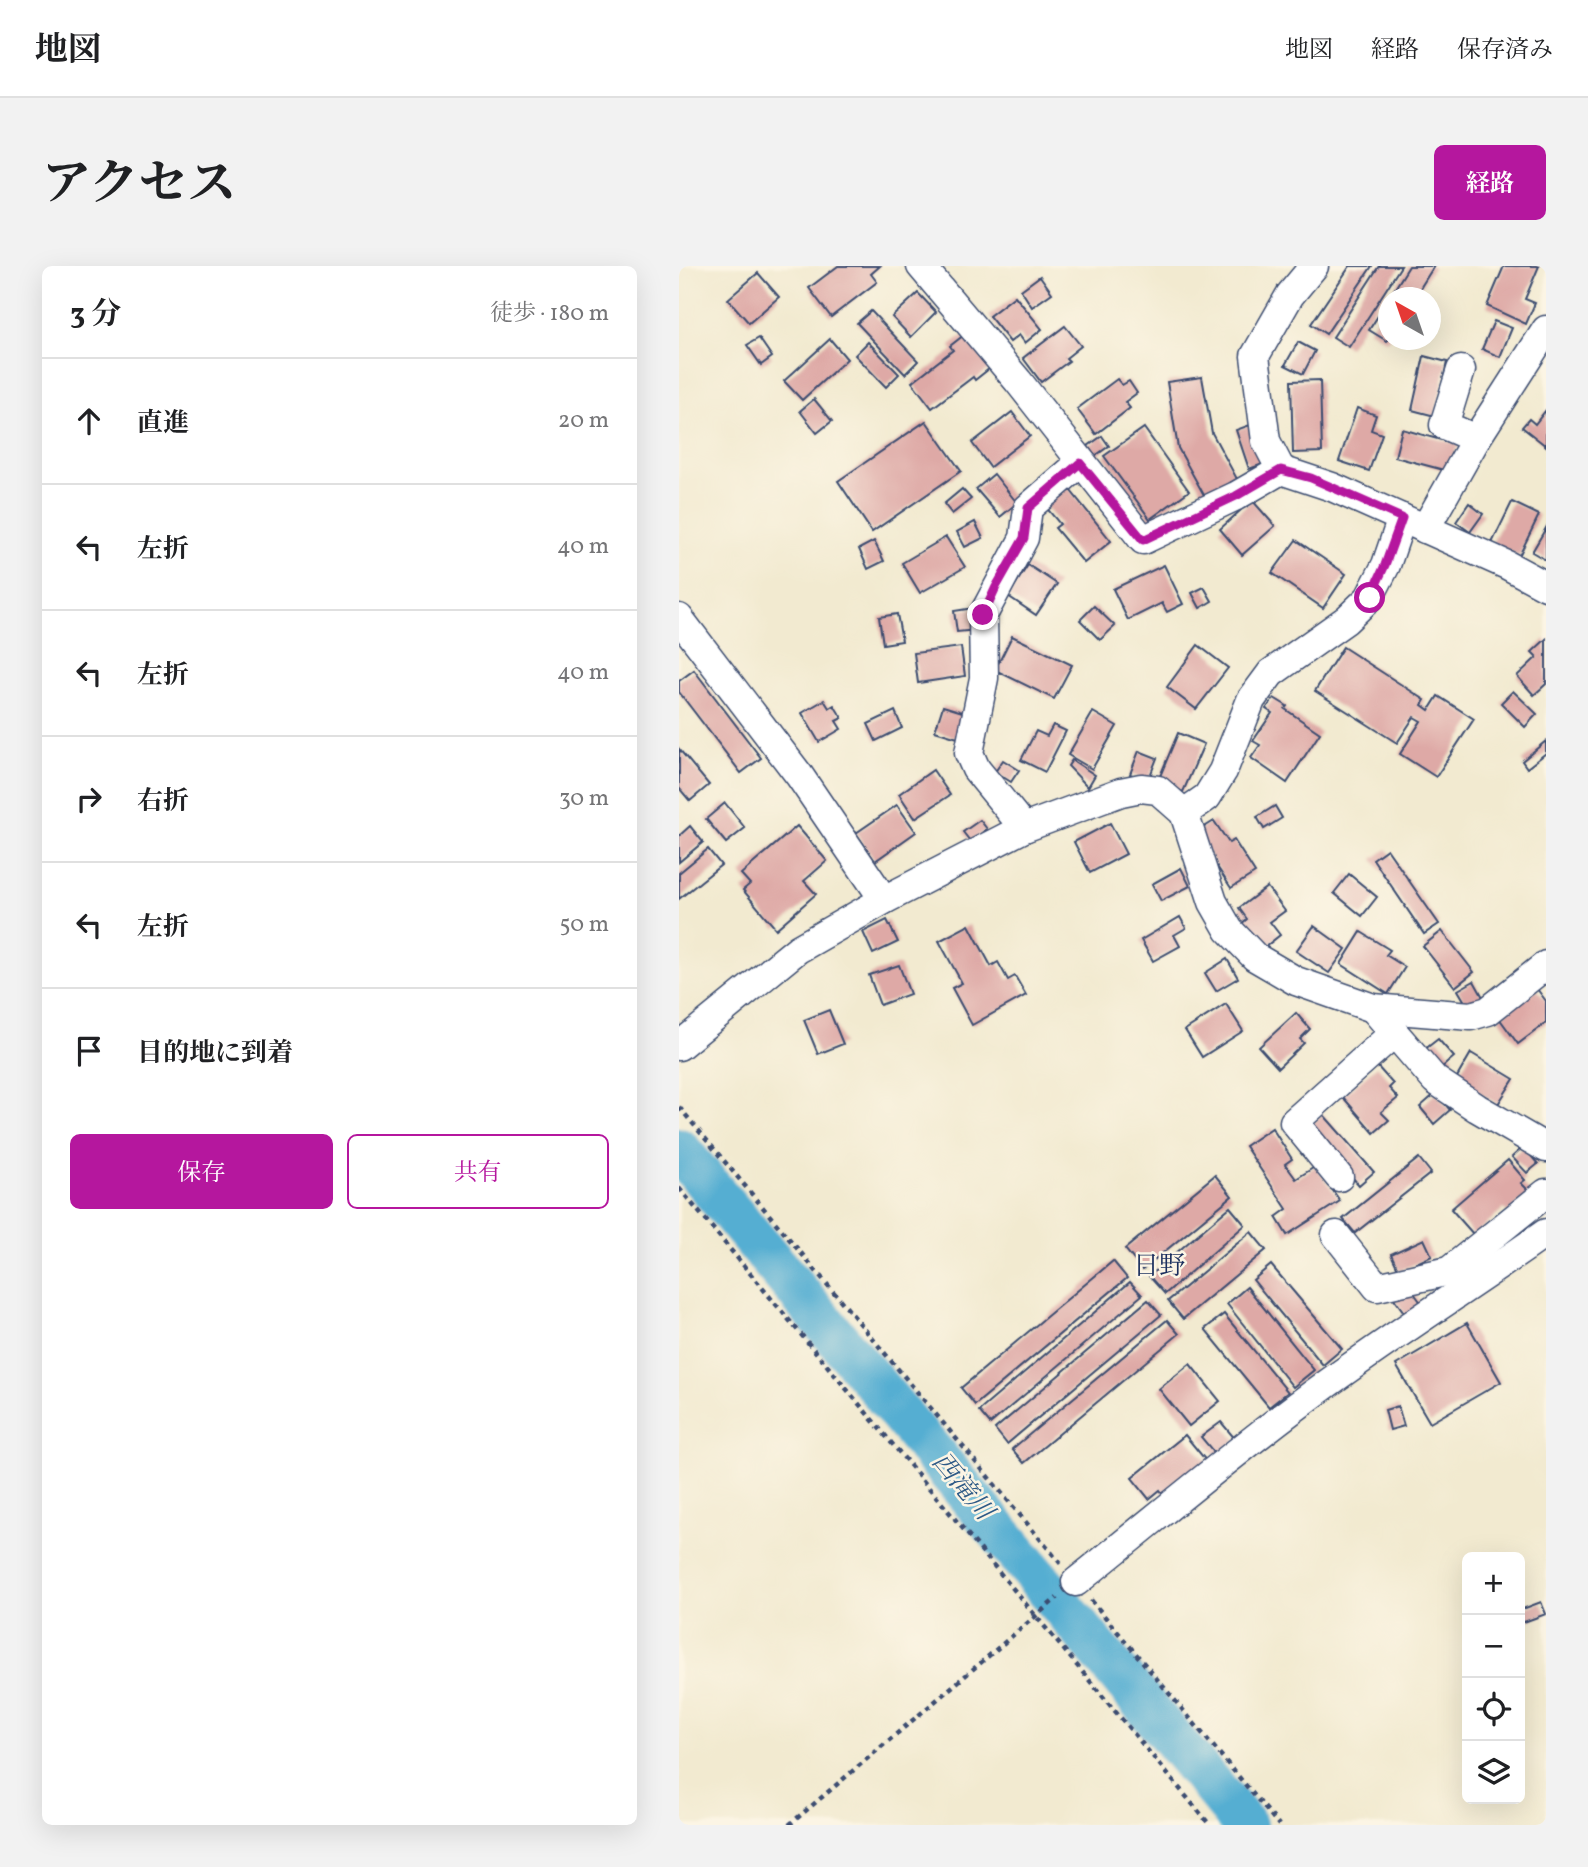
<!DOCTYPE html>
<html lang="ja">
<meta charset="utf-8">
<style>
:root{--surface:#fff;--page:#f2f2f2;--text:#202124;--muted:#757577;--line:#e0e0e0;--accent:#b5179e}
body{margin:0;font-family:Vollkorn,"Noto Serif JP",serif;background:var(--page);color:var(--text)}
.controls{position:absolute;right:21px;bottom:21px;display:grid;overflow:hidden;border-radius:10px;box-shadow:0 7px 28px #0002}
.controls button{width:63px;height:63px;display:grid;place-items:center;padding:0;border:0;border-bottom:2px solid var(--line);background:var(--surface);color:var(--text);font:35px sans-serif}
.compass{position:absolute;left:699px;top:21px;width:63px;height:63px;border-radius:50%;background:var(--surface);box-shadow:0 7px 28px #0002;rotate:320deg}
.stop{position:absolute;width:21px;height:21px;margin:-16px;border:5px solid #b5179e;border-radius:50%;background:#fff}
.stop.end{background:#b5179e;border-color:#fff;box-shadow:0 2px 7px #0008}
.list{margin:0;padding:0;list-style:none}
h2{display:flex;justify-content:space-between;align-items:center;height:91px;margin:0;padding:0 28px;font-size:30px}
h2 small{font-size:23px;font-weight:400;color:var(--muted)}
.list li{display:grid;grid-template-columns:46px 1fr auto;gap:21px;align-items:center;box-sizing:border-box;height:126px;padding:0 28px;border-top:2px solid var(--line)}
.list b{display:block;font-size:26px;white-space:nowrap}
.list em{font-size:23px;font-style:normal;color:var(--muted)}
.actions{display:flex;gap:14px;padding:21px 28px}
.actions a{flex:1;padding:16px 0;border:2px solid var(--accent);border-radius:10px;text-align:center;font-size:24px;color:var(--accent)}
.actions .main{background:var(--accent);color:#fff}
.icon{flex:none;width:38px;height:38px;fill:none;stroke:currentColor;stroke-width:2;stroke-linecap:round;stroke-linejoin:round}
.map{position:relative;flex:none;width:867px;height:1559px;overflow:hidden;border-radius:10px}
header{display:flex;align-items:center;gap:42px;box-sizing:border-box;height:98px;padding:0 35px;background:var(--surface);border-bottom:2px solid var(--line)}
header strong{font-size:33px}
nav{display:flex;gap:38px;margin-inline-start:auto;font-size:24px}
.intro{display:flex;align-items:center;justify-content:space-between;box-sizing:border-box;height:168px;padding:0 42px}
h1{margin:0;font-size:49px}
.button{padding:18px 32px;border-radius:10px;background:var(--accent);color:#fff;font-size:24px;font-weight:700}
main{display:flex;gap:42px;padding:0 42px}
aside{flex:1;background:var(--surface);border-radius:10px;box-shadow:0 7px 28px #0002}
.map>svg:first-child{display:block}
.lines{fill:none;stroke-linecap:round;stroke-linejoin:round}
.river{stroke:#55aed2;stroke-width:44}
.building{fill:#dea9a6}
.minor-casing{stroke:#3b4b6f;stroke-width:31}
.path{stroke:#3b4b6f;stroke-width:4.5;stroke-dasharray:5 5;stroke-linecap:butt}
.minor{stroke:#fff;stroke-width:28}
.route{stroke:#b5179e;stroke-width:9}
.labels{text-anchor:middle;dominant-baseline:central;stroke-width:5;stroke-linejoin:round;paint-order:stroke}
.neighbourhood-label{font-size:26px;fill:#1b2f5e;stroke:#fcf5e5}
.water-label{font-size:26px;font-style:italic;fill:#2f5b87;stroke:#fcf5e5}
</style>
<header>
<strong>地図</strong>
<nav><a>地図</a><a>経路</a><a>保存済み</a></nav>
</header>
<div class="intro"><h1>アクセス</h1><a class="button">経路</a></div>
<main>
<aside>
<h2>3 分<small>徒歩 · 180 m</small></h2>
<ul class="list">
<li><svg class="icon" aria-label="ahead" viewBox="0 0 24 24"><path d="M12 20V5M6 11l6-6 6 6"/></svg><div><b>直進</b></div><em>20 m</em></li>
<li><svg class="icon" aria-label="left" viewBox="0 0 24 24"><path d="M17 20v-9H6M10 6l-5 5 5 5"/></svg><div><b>左折</b></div><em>40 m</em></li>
<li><svg class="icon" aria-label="left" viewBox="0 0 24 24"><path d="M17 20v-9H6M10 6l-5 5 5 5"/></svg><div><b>左折</b></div><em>40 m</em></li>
<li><svg class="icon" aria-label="right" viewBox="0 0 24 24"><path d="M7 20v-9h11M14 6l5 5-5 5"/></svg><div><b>右折</b></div><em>30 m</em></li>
<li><svg class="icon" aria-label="left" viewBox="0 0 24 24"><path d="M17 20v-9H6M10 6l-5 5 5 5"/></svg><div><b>左折</b></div><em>50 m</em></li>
<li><svg class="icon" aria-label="arrive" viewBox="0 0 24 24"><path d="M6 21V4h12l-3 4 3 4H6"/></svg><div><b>目的地に到着</b></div></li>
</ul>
<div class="actions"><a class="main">保存</a><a>共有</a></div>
</aside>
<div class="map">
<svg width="867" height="1559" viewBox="0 0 867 1559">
<rect width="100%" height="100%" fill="#fcf5e5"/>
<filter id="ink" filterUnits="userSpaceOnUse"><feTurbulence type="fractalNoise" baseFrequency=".0143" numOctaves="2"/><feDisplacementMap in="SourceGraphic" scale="14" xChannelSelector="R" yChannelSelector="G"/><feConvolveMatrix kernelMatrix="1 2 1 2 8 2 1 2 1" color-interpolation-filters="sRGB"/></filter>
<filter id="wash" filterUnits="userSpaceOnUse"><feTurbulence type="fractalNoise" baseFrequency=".00686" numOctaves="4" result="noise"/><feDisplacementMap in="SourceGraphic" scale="28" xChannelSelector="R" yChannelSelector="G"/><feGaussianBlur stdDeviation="1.57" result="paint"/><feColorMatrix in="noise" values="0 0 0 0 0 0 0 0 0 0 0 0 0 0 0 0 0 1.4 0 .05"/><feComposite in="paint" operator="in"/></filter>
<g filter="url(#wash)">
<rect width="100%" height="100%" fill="#f2ead0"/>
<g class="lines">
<polyline class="river" points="0,884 566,1559"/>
</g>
<g id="blocks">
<g class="building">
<polygon points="159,0 201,0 192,8 198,16 152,51 130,22"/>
<polygon points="671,0 693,0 647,68 632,58"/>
<polygon points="700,0 722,0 670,81 654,71"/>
<polygon points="730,0 755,0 735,32 710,32"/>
<polygon points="825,0 860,0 846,33 856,37 847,58 808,40"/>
<polygon points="79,7 100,31 70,57 49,33"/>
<polygon points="361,10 373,27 353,41 342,24"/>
<polygon points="239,27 257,46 232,71 213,51"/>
<polygon points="336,30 363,63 346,77 340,69 331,76 310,50"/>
<polygon points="710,33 710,73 708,75 690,64"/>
<polygon points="192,45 239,95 226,108 178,57"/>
<polygon points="815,55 833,62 821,91 803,83"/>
<polygon points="386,60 402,80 387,92 390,95 362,116 344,92"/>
<polygon points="285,69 311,102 296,114 294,111 253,142 233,116 274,84 271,80"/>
<polygon points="80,72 93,91 82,99 68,79"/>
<polygon points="151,73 168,93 123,134 105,115"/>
<polygon points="189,76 220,108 207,121 176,89"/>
<polygon points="619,76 636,85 624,108 606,99"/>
<polygon points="745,90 768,96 756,150 733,144"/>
<polygon points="523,111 533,167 558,213 526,231 499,182 488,116"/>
<polygon points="438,113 443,119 450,115 458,127 446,136 451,142 417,168 398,143"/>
<polygon points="641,114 643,186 614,187 612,115"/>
<polygon points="135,133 153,155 138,167 121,145"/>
<polygon points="678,142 697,149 692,164 703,168 690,205 660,195"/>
<polygon points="867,144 867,180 843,161 850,153 856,158"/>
<polygon points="333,146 351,170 311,201 293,177"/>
<polygon points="247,155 282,205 193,266 159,215"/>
<polygon points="571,159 584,198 570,203 557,164"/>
<polygon points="465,162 510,225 471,253 425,190"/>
<polygon points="723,163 780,179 765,204 716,191"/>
<polygon points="423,170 430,180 416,190 409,180"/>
<polygon points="315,208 338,237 321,251 297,223"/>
<polygon points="388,220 432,275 405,297 376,262 381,258 365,239"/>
<polygon points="283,223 292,233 273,248 265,238"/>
<polygon points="573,234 596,260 563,289 541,263"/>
<polygon points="833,236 860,249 840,290 813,277"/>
<polygon points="790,237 804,248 791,266 777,256"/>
<polygon points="296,256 304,272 286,281 278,266"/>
<polygon points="867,262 867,294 853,286"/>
<polygon points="267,271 286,301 241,327 223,297"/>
<polygon points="617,274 667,308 644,342 593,307"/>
<polygon points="195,275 205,295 189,303 180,283"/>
<polygon points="349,299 378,318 357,349 329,330"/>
<polygon points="485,299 504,338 488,346 483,337 449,354 434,323"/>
<polygon points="525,321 533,335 521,342 513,327"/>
<polygon points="415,340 436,360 421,374 401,354"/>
<polygon points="295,342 298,364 278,366 275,345"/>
<polygon points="218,348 223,375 204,378 200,351"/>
<polygon points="333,370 393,399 375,433 316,404"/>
<polygon points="867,373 867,418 855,429 838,410 858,391 853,386"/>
<polygon points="519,379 549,402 517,443 488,421"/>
<polygon points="282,381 286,410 239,417 235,387"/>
<polygon points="664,381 746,434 743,439 750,444 759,430 795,453 757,511 721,488 742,455 735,451 718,477 636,425"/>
<polygon points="15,404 82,492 62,507 0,426 0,415"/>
<polygon points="834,425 858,448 846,461 822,437"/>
<polygon points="595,432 608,440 606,443 641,467 608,517 572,492 581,479 574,475 593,447 587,443"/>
<polygon points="145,434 150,442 155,439 163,452 157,455 162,463 140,476 123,447"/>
<polygon points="264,440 290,448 282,473 256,465"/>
<polygon points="216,445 223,462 197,475 189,458"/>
<polygon points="414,446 438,460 413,503 389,489"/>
<polygon points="374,459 387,465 366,506 342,494 357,465 368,470"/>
<polygon points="499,467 525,478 504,526 479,515"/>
<polygon points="867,475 867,487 848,502 843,495"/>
<polygon points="0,483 30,519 11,535 0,522"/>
<polygon points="460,485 478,492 469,515 451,508"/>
<polygon points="324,494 340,504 332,516 316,506"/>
<polygon points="393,494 416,509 409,521 389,500"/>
<polygon points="254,504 271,529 236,552 220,528"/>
<polygon points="46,537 66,562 47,577 27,553"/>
<polygon points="218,539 237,566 196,595 177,567"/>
<polygon points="596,540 603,552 585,563 578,551"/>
<polygon points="301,554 308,563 291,575 284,566"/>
<polygon points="535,555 550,577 555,574 576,607 552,622 516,567"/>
<polygon points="431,557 447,588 411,607 395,576"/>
<polygon points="11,560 24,576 0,596 0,570"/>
<polygon points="118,560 148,595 125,615 137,628 97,663 64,624 71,618 62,608"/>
<polygon points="29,583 42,599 0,633 0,607"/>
<polygon points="708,583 760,658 745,668 694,593"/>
<polygon points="502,602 511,620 482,635 473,618"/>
<polygon points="670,608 698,631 683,650 655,627"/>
<polygon points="588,621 606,645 591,656 601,669 581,685 561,659 568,653 560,642"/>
<polygon points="501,651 507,662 495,669 501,680 474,695 462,674"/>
<polygon points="208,654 219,676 194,688 184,666"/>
<polygon points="290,659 312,700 319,696 329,714 336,710 347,729 293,759 273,722 283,717 260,675"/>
<polygon points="635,660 667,683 650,707 617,685"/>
<polygon points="763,665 795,706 776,721 744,680"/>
<polygon points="682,666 711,684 707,689 726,701 709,728 662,698"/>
<polygon points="548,693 559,712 537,725 526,707"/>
<polygon points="220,699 231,728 201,739 190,709"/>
<polygon points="795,715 805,733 789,741 779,724"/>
<polygon points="858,723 867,735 867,757 839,778 820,752"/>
<polygon points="547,738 564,765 523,791 506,764"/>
<polygon points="150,744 164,778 139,788 125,754"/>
<polygon points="617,747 631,763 621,773 625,777 599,802 580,781"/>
<polygon points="759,773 775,791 761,803 745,784"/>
<polygon points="792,787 835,813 819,838 777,813"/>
<polygon points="698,800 714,818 710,822 719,832 702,846 710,854 695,867 663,830"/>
<polygon points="757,827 771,844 755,858 741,841"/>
<polygon points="644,848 695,906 680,919 629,861"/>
<polygon points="593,862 613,893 606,898 617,913 637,900 661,935 608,969 597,951 608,943 566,880"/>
<polygon points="844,881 859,898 848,907 833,891"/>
<polygon points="740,892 752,907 676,967 664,953"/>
<polygon points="829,894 846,914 842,917 852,927 829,947 825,943 795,969 772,943"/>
<polygon points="536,909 553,930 463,1004 446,983"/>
<polygon points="551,941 566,959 486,1028 470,1010"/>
<polygon points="572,966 587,984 504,1053 489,1035"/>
<polygon points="745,973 753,990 720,1005 712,988"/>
<polygon points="434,995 448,1012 296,1139 282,1122"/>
<polygon points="592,999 663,1083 644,1099 574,1014"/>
<polygon points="451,1016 463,1029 311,1158 300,1145"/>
<polygon points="729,1019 743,1038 727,1049 714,1031"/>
<polygon points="568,1021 635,1104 614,1121 548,1038"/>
<polygon points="469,1034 482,1049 328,1178 316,1163"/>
<polygon points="545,1048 609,1126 590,1141 526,1063"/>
<polygon points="488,1054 500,1068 345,1197 333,1183"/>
<polygon points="788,1057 822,1116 751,1157 717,1099"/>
<polygon points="511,1098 541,1135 510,1160 480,1123"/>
<polygon points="719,1140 725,1160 711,1164 706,1144"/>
<polygon points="542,1156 557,1174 537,1189 522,1171"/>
<polygon points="506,1169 529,1197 487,1232 481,1224 470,1233 453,1212"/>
<polygon points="862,1336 867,1348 842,1357 841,1344"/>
</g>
</g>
</g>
<g filter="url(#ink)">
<use href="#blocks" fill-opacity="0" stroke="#3b4b6f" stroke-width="2"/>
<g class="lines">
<defs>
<g id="minor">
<polyline points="242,0 339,115 464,274 557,230 602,204 653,221 828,299 867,320"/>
<polyline points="782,104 765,159 797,173"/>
<polyline points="602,204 587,175 576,90 611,29 635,0"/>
<polyline points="746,263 797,173 867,64"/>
<polyline points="0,352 120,509 205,634"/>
<polyline points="505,547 528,531 544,505 572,434 592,407 667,354 690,332 707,299 723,252"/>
<polyline points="345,562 297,503 290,487 305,412 304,349 345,272 349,242 401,197"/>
<polyline points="694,742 756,814 798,842 867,882"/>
<polyline points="0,780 119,683 205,634 345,562 442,526 462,522 479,524 505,547 534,636 550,664 576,691 617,715 694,742 792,750 809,745 867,699"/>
<polyline points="660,911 615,856 715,767"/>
<polyline points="657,969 698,1021 770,1005 867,927"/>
<path d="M397,1316C471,1257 543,1196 618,1140C698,1079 785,1025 867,967"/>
</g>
</defs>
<use href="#minor" class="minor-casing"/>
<g class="path">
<polyline points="0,841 382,1298"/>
<polyline points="0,922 531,1559"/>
<polyline points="412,1334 600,1559"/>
<polyline points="110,1559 378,1332"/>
</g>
<use href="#minor" class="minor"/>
</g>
</g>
<g class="lines" filter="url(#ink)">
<polyline class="route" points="304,349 317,321 345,272 349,242 401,197 464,274 557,230 602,204 632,212 723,252 706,299 691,332"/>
</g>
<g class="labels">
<g class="neighbourhood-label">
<text x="480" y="1001">日野</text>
</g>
<g class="water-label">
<text transform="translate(283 1221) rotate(50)">西滝川</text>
</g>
</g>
</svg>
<div class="controls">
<button>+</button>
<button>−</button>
<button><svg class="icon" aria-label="locate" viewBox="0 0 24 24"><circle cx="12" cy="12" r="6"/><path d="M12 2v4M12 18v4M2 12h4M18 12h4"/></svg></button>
<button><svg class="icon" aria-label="layers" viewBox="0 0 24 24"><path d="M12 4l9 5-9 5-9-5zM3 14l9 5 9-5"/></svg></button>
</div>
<svg class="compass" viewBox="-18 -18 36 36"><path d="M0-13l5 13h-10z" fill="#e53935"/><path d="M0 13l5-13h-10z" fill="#757577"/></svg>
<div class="stop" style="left:691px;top:332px"></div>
<div class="stop end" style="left:304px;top:349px"></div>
</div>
</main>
